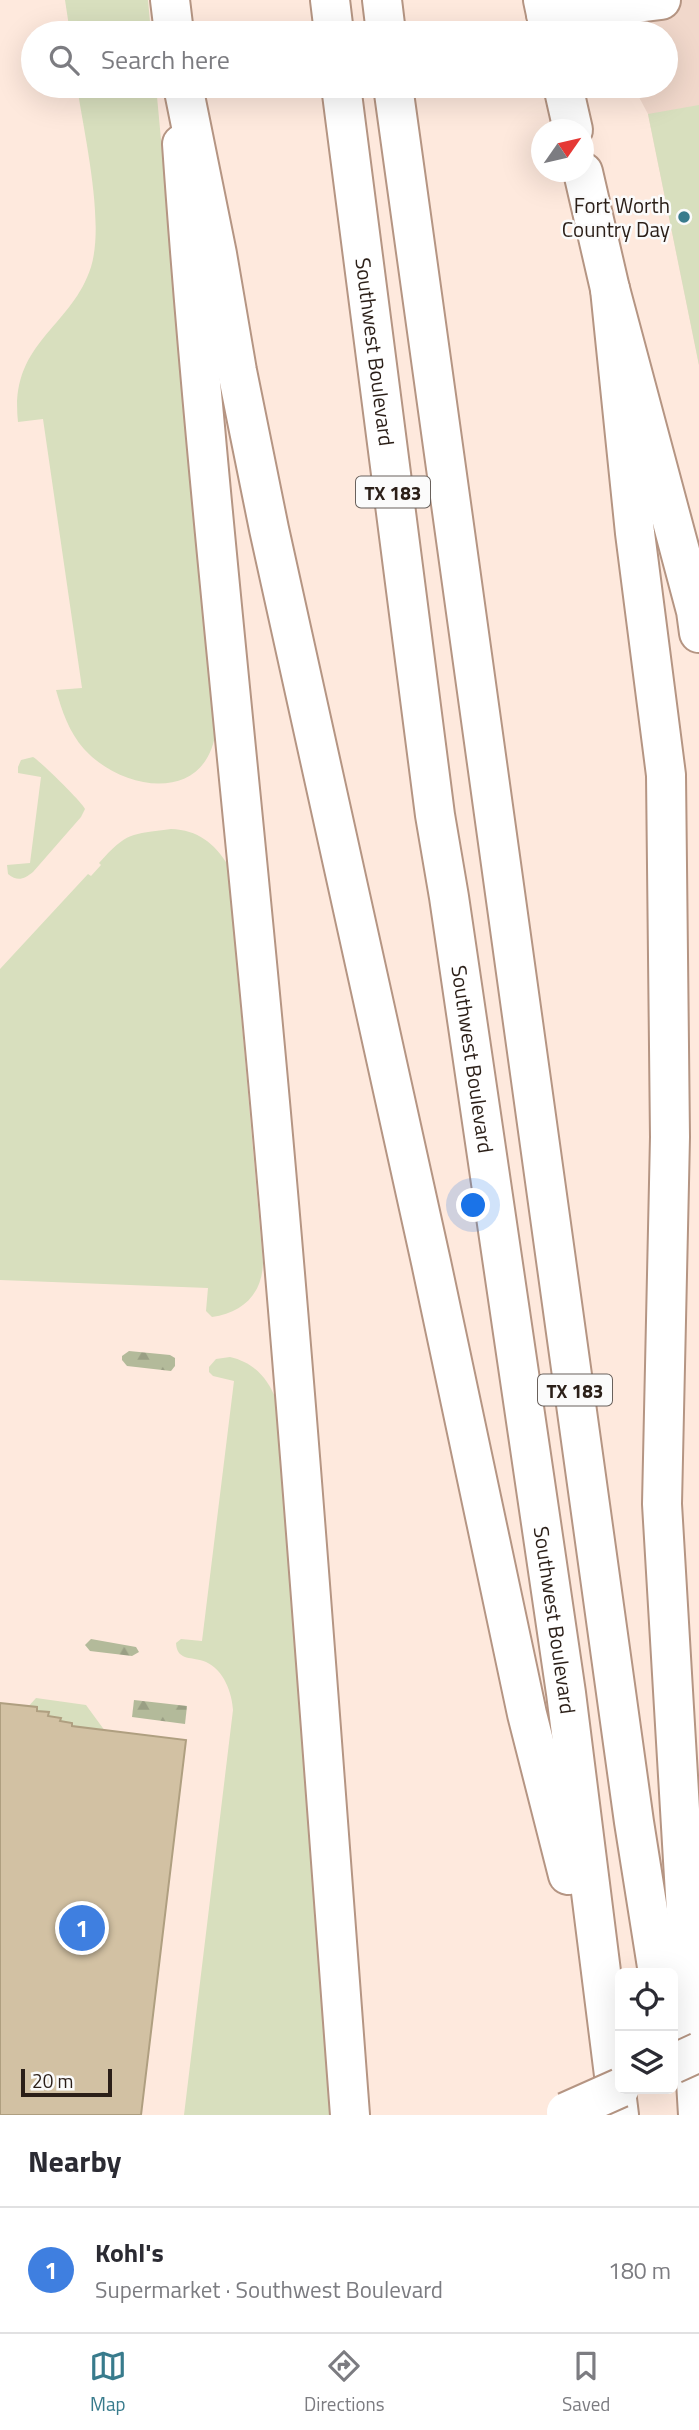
<!DOCTYPE html>
<meta charset="utf-8">
<style>
:root{--surface:#fff;--page:#f2f2f3;--text:#2b2b33;--muted:#7c7c81;--line:#e1e1e2;--accent:#387b8c}
body{margin:0;font-family:"Titillium Web",sans-serif;background:var(--page);color:var(--text)}
.controls{position:absolute;right:21px;bottom:21px;display:grid;overflow:hidden;border-radius:10px;box-shadow:0 7px 28px #0002}
.controls button{width:63px;height:63px;display:grid;place-items:center;padding:0;border:0;border-bottom:2px solid var(--line);background:var(--surface);color:var(--text);font:35px sans-serif}
.compass{position:absolute;left:531px;top:119px;width:63px;height:63px;border-radius:50%;background:var(--surface);box-shadow:0 7px 28px #0002;rotate:56deg}
.scale{position:absolute;left:21px;bottom:18px;width:91px;box-sizing:border-box;padding-left:7px;border:4px solid #2b1f18;border-top:0;font-size:19px;line-height:24px;white-space:nowrap;color:#2b1f18;-webkit-text-stroke:5px #fbfbfb;paint-order:stroke}
.you{position:absolute;left:474px;top:1206px;width:24px;height:24px;margin:-18px;border:5px solid #fff;border-radius:50%;background:#1a73e8;box-shadow:0 0 0 10px #1a73e833}
.badge{display:grid;place-items:center;width:46px;height:46px;border-radius:50%;background:var(--accent);color:#fff;font-size:23px;font-weight:700}
.pin{position:absolute;translate:-50% -50%;border:4px solid #fff;box-shadow:0 2px 7px #0006}
.list{margin:0;padding:0;list-style:none}
h2{display:flex;justify-content:space-between;align-items:center;height:91px;margin:0;padding:0 28px;font-size:30px}
h2 small{font-size:23px;font-weight:400;color:var(--muted)}
.list li{display:grid;grid-template-columns:46px 1fr auto;gap:21px;align-items:center;box-sizing:border-box;height:126px;padding:0 28px;border-top:2px solid var(--line)}
.list b{display:block;font-size:26px;white-space:nowrap}
.list p{margin:0;font-size:23px;white-space:nowrap;color:var(--muted)}
.list em{font-size:23px;font-style:normal;color:var(--muted)}
.icon{flex:none;width:38px;height:38px;fill:none;stroke:currentColor;stroke-width:2;stroke-linecap:round;stroke-linejoin:round}
.map{position:relative;flex:none;width:699px;height:2115px;overflow:hidden}
.search{position:absolute;background:var(--surface);box-shadow:0 7px 28px #0002;left:21px;right:21px;top:21px;height:77px;display:flex;align-items:center;gap:18px;box-sizing:border-box;padding:0 24px;border-radius:38px;color:var(--muted);font-size:26px}
.sheet{height:217px;background:var(--surface)}
nav{display:flex;justify-content:space-around;align-items:center;box-sizing:border-box;height:98px;border-top:2px solid var(--line);background:var(--surface);font-size:19px;color:var(--muted)}
nav a{display:grid;justify-items:center;gap:4px}
nav .on{color:var(--accent)}
.map>svg:first-child{display:block}
.built{fill:#f1d8cb}
.green{fill:#d8dfbe}
.forest{fill:url(#forest-firs)}
.building{fill:#d2c1a3;stroke:#af9f80;stroke-width:2}
.lines{fill:none;stroke-linecap:round;stroke-linejoin:round}
.minor-casing{stroke:#b59583;stroke-width:42}
.major-casing{stroke:#b59583;stroke-width:42}
.highway-casing{stroke:#b59583;stroke-width:42}
.minor{stroke:#fff;stroke-width:38}
.major{stroke:#fff;stroke-width:38}
.highway{stroke:#fff;stroke-width:38}
.major-bridge-casing{stroke:#b59583;stroke-width:42;stroke-linecap:butt}
.major-bridge{stroke:#fff;stroke-width:38}
.poi-dot{fill:#387b8c;stroke:#fbfbfb;stroke-width:2.5}
.labels{text-anchor:middle;dominant-baseline:central;stroke-width:5;stroke-linejoin:round;paint-order:stroke}
.shield{fill:#fbfbfb;stroke:#69615c;stroke-width:2}
.shield-label{font-size:19px;font-weight:bold;fill:#2b1f18}
.poi-label{font-size:21px;fill:#2b1f18;stroke:#fbfbfb;text-anchor:end}
.street-label{font-size:21px;fill:#2b1f18;stroke:#fbfbfb}
</style>
<div class="map">
<svg width="699" height="2115" viewBox="0 0 699 2115">
<defs>
<pattern id="forest-firs" width="22" height="20" patternUnits="userSpaceOnUse" patternTransform="scale(1.75)"><rect width="22" height="20" fill="#b3ba9a"/><path d="M5 1l3.5 6h-7zM16 11l3.5 6h-7z" fill="#9a9f84"/></pattern>
</defs>
<rect width="100%" height="100%" fill="#fee9dd"/>
<polygon class="built" points="601,0 699,0 699,365 648,114 633,86 666,86 666,33 608,33"/>
<g class="green">
<polygon points="65,0 148,0 151,33 70,33"/>
<path d="M77,86H156L216,728C209,804 124,793 84,749C69,732 62,711 56,690L82,688L43,419L18,422C9,342 71,329 91,267C105,221 84,134 77,86Z"/>
<polygon points="699,105 699,365 648,114"/>
<path d="M33,757C39,760 83,803 85,809L81,817L33,872C24,879 18,882 8,874L7,865L30,863L41,777L18,773V767L21,760Z"/>
<path d="M171,829C198,830 214,843 228,865L263,1263C262,1295 242,1313 212,1317L206,1311L208,1288L0,1280V969L88,874L91,876L101,865L99,863C128,831 130,835 171,829Z"/>
<path d="M230,1357C253,1362 268,1378 276,1400L339,2115H184L233,1710C232,1693 224,1670 206,1662C193,1656 177,1662 176,1643L181,1639L202,1641L234,1381L213,1376L209,1372V1367L216,1359Z"/>
<polygon points="36,1698 86,1705 105,1731 72,1726 72,1723 60,1721 60,1718 48,1716 48,1712 37,1711 37,1707 28,1707"/>
</g>
<g class="forest">
<polygon points="129,1351 170,1355 175,1358 175,1366 171,1371 127,1366 122,1360 122,1356"/>
<polygon points="91,1639 136,1647 139,1652 132,1656 90,1651 85,1645"/>
<polygon points="134,1700 187,1706 185,1724 132,1717"/>
</g>
<polygon class="building" points="0,1703 37,1707 37,1711 49,1712 48,1716 61,1718 60,1721 72,1723 72,1726 186,1740 141,2115 0,2115"/>
<g class="lines">
<defs>
<polyline id="minor" points="546,14 661,0"/>
<g id="major">
<polyline points="170,0 174,33"/>
<polyline points="543,0 550,33"/>
<polyline points="563,86 573,130"/>
<path d="M182,144C202,431 234,718 261,1005C296,1375 322,1745 350,2115"/>
<polyline points="583,172 610,289 696,611 699,633"/>
</g>
<g id="highway">
<polyline points="330,0 334,33"/>
<polyline points="382,0 386,33"/>
<polyline points="183,86 217,254 237,371 269,529 431,1262 527,1714 568,1875"/>
<path id="s1" d="M341,86L435,815L449,897L566,1693L619,2115"/>
<polyline points="393,86 634,1822 658,1973"/>
<polyline points="610,289 635,533 666,775 670,1137 662,1504 698,2115"/>
</g>
</defs>
<use href="#minor" class="minor-casing"/>
<use href="#major" class="major-casing"/>
<use href="#highway" class="highway-casing"/>
<use href="#minor" class="minor"/>
<use href="#major" class="major"/>
<use href="#highway" class="highway"/>
<defs>
<g id="major-bridge">
<polyline points="673,2064 699,2052"/>
<polyline points="566,2112 620,2088"/>
</g>
</defs>
<use href="#major-bridge" class="major-bridge-casing"/>
<use href="#major-bridge" class="major-bridge"/>
</g>
<circle class="poi-dot" cx="684" cy="217" r="7"/>
<g class="labels">
<g class="shield">
<rect x="356" y="476.5" width="74" height="31" rx="5"/>
<rect x="538" y="1374.5" width="74" height="31" rx="5"/>
</g>
<g class="shield-label">
<text x="393" y="492">TX 183</text>
<text x="575" y="1390">TX 183</text>
</g>
<g class="poi-label">
<text x="670" y="205">Fort Worth<tspan x="670" dy="24">Country Day</tspan></text>
</g>
<g class="street-label">
<text stroke="none"><textPath href="#s1" startOffset="268">Southwest Boulevard</textPath></text>
<text stroke="none"><textPath href="#s1" startOffset="982">Southwest Boulevard</textPath></text>
<text stroke="none"><textPath href="#s1" startOffset="1549">Southwest Boulevard</textPath></text>
</g>
</g>
</svg>
<div class="controls">
<button><svg class="icon" aria-label="locate" viewBox="0 0 24 24"><circle cx="12" cy="12" r="6"/><path d="M12 2v4M12 18v4M2 12h4M18 12h4"/></svg></button>
<button><svg class="icon" aria-label="layers" viewBox="0 0 24 24"><path d="M12 4l9 5-9 5-9-5zM3 14l9 5 9-5"/></svg></button>
</div>
<svg class="compass" viewBox="-18 -18 36 36"><path d="M0-13l5 13h-10z" fill="#e53935"/><path d="M0 13l5-13h-10z" fill="#7c7c81"/></svg>
<div class="scale">20 m</div>
<div class="you"></div>
<div class="pin badge" style="left:82px;top:1928px;background:#3f7fe0">1</div>
<div class="search"><svg class="icon" aria-label="search" viewBox="0 0 24 24"><circle cx="10" cy="10" r="6"/><path d="M15 15l6 6"/></svg>Search here</div>
</div>
<section class="sheet">
<h2>Nearby<small></small></h2>
<ul class="list">
<li><span class="badge" style="background:#3f7fe0">1</span><div><b>Kohl's</b><p>Supermarket · Southwest Boulevard</p></div><em>180 m</em></li>
</ul>
</section>
<nav>
<a class="on"><svg class="icon" aria-label="map" viewBox="0 0 24 24"><path d="M3 6l6-2 6 2 6-2v14l-6 2-6-2-6 2zM9 4v14M15 6v14"/></svg>Map</a>
<a><svg class="icon" aria-label="directions" viewBox="0 0 24 24"><path d="M12 3l9 9-9 9-9-9zM9 14v-3h6M13 9l2 2-2 2"/></svg>Directions</a>
<a><svg class="icon" aria-label="saved" viewBox="0 0 24 24"><path d="M7 4h10v16l-5-4-5 4z"/></svg>Saved</a>
</nav>
